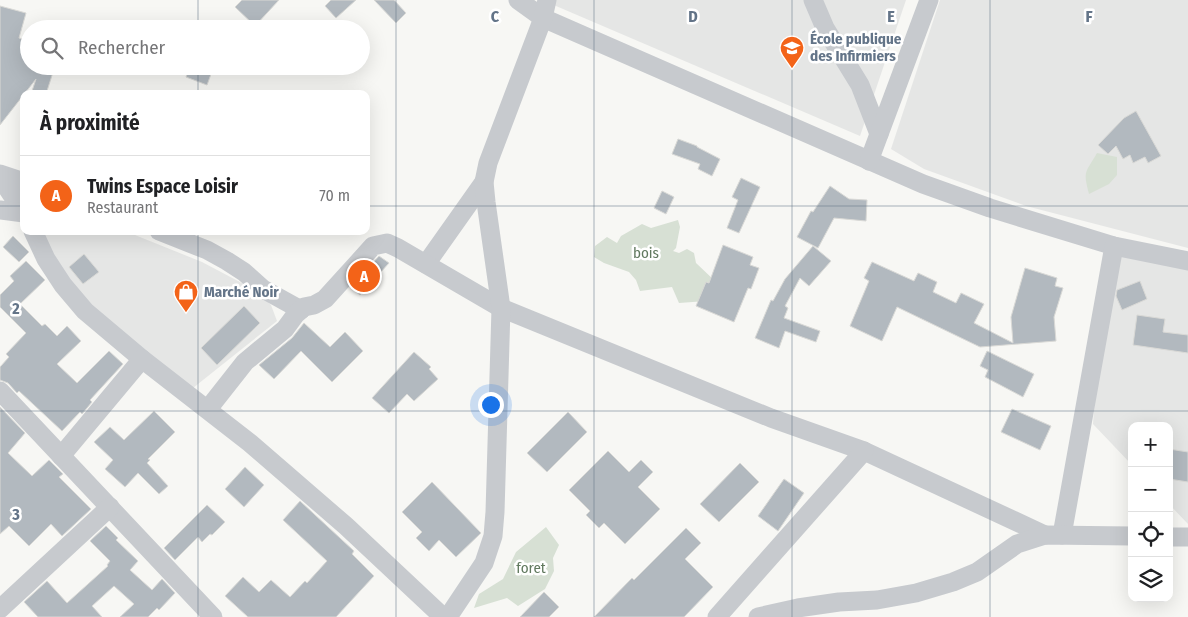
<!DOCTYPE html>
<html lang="fr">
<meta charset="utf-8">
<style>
:root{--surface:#fff;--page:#f2f2f2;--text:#202124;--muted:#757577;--line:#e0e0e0;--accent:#f36318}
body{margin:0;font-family:"Fira Sans Condensed",sans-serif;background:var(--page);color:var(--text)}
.controls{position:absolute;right:15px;bottom:15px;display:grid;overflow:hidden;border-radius:10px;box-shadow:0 5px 20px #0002}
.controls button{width:45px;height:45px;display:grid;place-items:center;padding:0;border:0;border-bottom:1px solid var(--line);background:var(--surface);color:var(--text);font:25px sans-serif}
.you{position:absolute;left:490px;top:404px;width:18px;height:18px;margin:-12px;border:4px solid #fff;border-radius:50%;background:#1a73e8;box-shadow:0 0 0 8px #1a73e833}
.badge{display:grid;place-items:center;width:32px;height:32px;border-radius:50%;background:var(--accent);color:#fff;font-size:16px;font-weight:700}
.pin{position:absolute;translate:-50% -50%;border:2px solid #fff;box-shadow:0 1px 5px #0006}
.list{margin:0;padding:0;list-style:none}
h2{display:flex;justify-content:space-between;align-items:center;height:65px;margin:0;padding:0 20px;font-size:21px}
h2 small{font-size:16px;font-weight:400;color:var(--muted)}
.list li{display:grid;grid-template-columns:32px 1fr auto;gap:15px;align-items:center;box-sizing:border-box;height:80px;padding:0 20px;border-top:1px solid var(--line)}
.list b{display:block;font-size:19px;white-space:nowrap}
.list p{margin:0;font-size:16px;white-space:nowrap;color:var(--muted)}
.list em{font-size:16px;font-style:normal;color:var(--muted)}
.icon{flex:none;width:28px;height:28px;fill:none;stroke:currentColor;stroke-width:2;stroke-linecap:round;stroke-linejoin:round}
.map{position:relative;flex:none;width:1188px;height:617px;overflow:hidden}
.search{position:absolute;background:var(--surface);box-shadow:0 5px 20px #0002;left:20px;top:20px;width:350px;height:55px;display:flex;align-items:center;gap:12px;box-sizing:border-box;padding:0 18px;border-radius:28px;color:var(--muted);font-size:19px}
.panel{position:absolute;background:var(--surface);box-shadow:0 5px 20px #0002;left:20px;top:90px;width:350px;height:145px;border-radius:10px}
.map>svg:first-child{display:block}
.built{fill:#e5e6e5}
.green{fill:#d7e0d4}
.building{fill:#b2b9bf;stroke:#d9d9d6}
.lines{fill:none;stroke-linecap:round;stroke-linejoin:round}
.minor{stroke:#c7cace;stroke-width:19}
.grid{fill:none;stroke:#637488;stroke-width:1;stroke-opacity:0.55}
.labels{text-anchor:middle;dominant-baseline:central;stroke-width:5;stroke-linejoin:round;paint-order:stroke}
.poi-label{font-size:15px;font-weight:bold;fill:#637488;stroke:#fff;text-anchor:start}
.park-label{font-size:15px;fill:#61795f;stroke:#fff}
.grid-label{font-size:16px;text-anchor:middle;font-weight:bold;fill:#637488;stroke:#fff;stroke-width:5;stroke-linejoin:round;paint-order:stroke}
</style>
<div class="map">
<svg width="1188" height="617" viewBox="0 0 1188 617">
<rect width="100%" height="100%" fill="#f7f7f4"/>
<g class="built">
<polygon points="542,0 906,0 860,136"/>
<polygon points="940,0 1188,0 1188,248 1026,206 924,169 891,149"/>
<polygon points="39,231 125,231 202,262 257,291 271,305 277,321 193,388 120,336 72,286"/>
<polygon points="1106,251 1188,267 1188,524 1169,504 1169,426 1132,426 1132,465 1093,424"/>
</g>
<g class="green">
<path d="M1097,153L1117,157V175L1109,184L1089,194C1083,170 1085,174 1097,153Z"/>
<polygon points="678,220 680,227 676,248 673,251 679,253 687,249 694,253 696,263 716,282 706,301 679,303 672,287 640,291 636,280 629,272 604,263 594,257 595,246 607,237 617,243 621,236 642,224 651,228"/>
<polygon points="546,527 559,545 553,558 554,571 545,589 518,606 507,598 474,608 479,594 503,579 516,552"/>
</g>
<g class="building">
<polygon points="242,0 279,0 255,26 235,7"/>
<polygon points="331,0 356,0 336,18 325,6"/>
<polygon points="374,0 394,0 406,13 396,23"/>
<polygon points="0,6 26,13 19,38 29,41 29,66 55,66 46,94 31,94 36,79 0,125"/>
<polygon points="190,66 214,66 207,85 186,77"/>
<polygon points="1136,111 1161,156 1148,163 1145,157 1133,163 1130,155 1123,159 1116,146 1108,154 1098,145 1124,118"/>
<polygon points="678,139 697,146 697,147 720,159 712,176 698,169 700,164 672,154"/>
<polygon points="741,178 760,187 739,233 727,228 738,200 732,197"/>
<polygon points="830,186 849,199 867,200 866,221 834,218 818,248 797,237 811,211 813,212"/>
<polygon points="662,191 674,197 666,214 654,208"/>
<polygon points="13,236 29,252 19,262 3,247"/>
<polygon points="723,245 753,257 750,265 759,268 751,289 748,288 734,322 696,306 706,282 709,283"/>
<polygon points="813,246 831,261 809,286 800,278 785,306 788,308 784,318 820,331 816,342 785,331 779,348 755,338 771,300 773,301 785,279"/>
<polygon points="84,254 99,272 83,284 69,267"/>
<polygon points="379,256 389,263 360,295 351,287"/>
<polygon points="26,261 45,280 20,304 42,326 45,324 57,336 67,326 81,341 57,364 77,383 109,351 123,364 90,400 92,402 82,414 80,412 62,431 19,391 17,393 8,383 0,380 0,367 9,357 6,354 26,333 0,307 0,295 14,281 10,276"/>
<polygon points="872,262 914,281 918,273 937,282 933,292 956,303 961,293 984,304 974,323 1013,343 1011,317 1025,268 1057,278 1055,286 1063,288 1054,317 1056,341 980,347 897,307 882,341 850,326 869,281 864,278"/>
<polygon points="1140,281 1147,299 1122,310 1116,296 1117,290"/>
<polygon points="244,306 260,323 217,365 201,348"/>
<polygon points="1137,315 1165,319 1163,332 1188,335 1188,353 1133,345"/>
<polygon points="304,323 330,347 345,332 363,351 332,382 301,351 274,379 259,365 292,338"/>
<polygon points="987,351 1034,374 1023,397 985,377 988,370 980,366"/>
<polygon points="414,352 431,367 429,369 438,379 414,401 407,394 389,413 372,398"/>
<polygon points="0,407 25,433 8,453 32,476 49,460 63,474 59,477 91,509 62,536 51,524 29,546 9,526 0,534"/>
<polygon points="1012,409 1051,426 1040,450 1001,432"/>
<polygon points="154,411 175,432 148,459 150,460 147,463 168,486 159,494 138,473 125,487 105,469 113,460 94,442 110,427 124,440"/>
<polygon points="568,412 587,432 547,472 527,453"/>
<polygon points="1169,449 1188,452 1188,482 1169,479"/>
<polygon points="608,451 629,472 641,460 653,472 638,487 660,509 625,544 604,523 599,528 586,515 590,511 569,490"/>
<polygon points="740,463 759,482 719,522 700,504"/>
<polygon points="245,467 264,485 244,507 225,489"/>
<polygon points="784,479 804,493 778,531 758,516"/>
<polygon points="432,482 481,533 456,557 439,540 429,551 416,538 422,532 402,512"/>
<polygon points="300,501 354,551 352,554 374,576 336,617 248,617 225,596 243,577 259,592 271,580 290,597 305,581 307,583 327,561 283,520"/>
<polygon points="207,505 225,522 212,535 210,534 202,542 198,537 175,560 164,548"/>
<polygon points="106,526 118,538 116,540 138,561 130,570 152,590 162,579 175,593 159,610 157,608 148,617 120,617 134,604 114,586 92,606 102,617 38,617 24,602 47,581 67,603 108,566 107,565 110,561 90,541"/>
<polygon points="686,528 701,543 685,559 713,587 684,617 594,617 632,578 634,580"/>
<polygon points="544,592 559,607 549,617 520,617"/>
</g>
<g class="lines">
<g class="minor">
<polyline points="518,0 543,18 923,184 990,208 1114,246 1188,261"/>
<polyline points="813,0 825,28 860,85 879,134"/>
<polyline points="869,161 929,0"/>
<polyline points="0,174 24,182"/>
<polyline points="0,177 24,213"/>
<polyline points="0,210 24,213"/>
<polyline points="33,231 46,259 63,285 85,311 142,359 250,443 346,526 443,617"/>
<polyline points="159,231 207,250 227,261 244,272 263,289 301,310"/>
<polyline points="426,264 484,182"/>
<polyline points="0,391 213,617"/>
<polyline points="208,409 245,362 285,329 296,314 304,307 314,305 325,299 373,246 387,243 398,248 501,308 771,418 864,451 1045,535"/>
<polyline points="61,456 142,359"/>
<polyline points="1062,535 1114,246"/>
<polyline points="1169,537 1188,537"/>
<polyline points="0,609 110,507"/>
<polyline points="448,617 484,563 493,536 495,512 501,308 486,202 484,182 488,163 543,18 547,0"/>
<polyline points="717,617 864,451"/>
<polyline points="758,617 798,608 839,602 877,600 916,593 953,582 977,572 1017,544 1045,535 1132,536"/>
</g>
</g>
<path class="grid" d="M198,0V29M396,0V617M594,0V617M792,0V617M990,0V617M198,66V94M0,206H24M366,206H1188M198,231V617M0,411H1188"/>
<defs>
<symbol id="school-pin" viewBox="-11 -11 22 30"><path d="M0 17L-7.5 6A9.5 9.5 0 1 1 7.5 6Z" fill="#f36318" stroke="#fff"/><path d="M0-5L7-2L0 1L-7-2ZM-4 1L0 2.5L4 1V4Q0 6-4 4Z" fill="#fff"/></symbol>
<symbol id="shop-pin" viewBox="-11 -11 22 30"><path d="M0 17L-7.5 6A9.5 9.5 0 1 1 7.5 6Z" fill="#f36318" stroke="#fff"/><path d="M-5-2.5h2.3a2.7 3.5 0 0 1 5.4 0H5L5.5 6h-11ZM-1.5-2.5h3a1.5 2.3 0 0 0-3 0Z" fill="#fff"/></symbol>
</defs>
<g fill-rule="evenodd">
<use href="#school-pin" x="778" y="34" width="28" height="38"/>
<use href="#shop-pin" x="172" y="278" width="28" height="38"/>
</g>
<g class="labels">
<g class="poi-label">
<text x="810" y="39">École publique<tspan x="810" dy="17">des Infirmiers</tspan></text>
<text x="204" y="292">Marché Noir</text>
</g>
<g class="park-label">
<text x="646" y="253">bois</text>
<text x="531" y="568">foret</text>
</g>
</g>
<g class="grid-label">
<text x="495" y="22">C</text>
<text x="693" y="22">D</text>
<text x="891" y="22">E</text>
<text x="1089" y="22">F</text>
<text x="16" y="314">2</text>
<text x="16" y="520">3</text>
</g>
</svg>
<div class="controls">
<button>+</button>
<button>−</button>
<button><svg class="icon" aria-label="locate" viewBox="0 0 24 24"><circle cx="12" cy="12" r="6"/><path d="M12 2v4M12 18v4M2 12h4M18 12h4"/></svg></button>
<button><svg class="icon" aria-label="layers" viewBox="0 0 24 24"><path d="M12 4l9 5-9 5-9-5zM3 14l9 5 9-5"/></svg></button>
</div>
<div class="you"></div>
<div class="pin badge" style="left:364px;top:276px">A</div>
<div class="search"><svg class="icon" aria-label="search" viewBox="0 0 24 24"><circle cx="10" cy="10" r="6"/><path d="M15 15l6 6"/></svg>Rechercher</div>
<section class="panel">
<h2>À proximité<small></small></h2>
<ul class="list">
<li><span class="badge">A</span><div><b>Twins Espace Loisir</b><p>Restaurant</p></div><em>70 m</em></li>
</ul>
</section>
</div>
